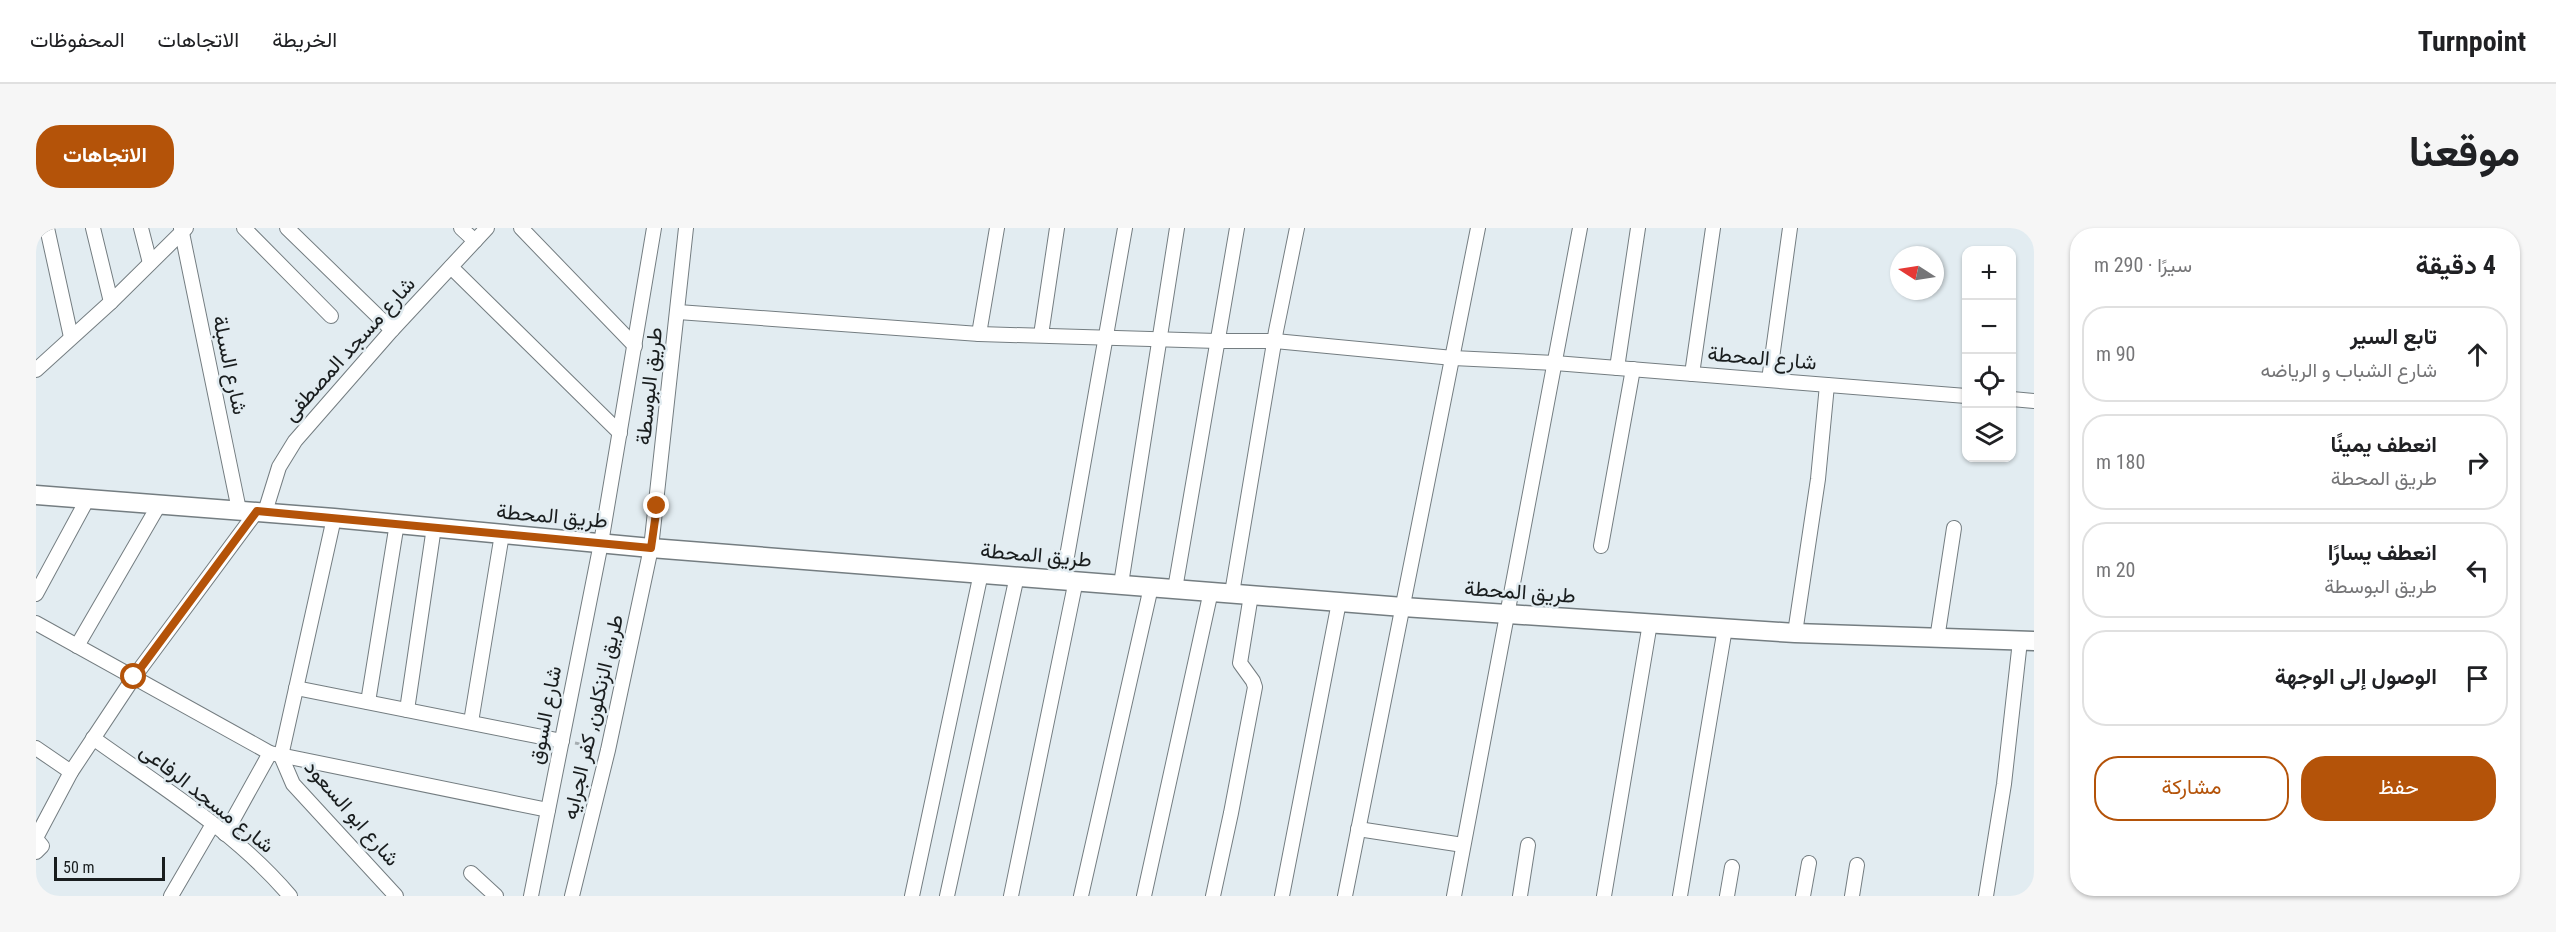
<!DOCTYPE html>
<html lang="ar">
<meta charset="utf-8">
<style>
:root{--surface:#fff;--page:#f6f6f6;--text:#202124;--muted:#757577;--line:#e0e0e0;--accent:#b45309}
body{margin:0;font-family:"Roboto Condensed",Vazirmatn,sans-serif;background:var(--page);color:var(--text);direction:rtl}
.controls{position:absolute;right:18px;top:18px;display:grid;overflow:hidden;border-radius:12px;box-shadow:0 2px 4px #0004}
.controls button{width:54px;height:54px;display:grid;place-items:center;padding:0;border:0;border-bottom:2px solid var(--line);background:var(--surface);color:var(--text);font:30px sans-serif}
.compass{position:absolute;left:1854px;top:18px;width:54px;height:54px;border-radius:50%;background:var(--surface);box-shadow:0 2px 4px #0004;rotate:282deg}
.scale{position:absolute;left:18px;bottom:15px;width:111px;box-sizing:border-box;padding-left:6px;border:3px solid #191d1e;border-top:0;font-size:16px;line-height:21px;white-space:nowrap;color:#191d1e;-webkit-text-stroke:4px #e2ecf1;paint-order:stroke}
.stop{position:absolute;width:18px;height:18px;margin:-14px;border:4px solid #b45309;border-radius:50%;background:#fff}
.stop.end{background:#b45309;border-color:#fff;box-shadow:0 2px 6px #0008}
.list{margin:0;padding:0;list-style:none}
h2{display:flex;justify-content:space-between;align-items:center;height:78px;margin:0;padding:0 24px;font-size:26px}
h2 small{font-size:20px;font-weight:400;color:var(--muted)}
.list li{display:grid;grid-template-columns:39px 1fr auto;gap:18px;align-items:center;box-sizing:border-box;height:96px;margin:0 12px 12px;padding:0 12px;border:2px solid var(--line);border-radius:24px}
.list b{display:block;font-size:22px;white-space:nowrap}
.list p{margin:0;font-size:20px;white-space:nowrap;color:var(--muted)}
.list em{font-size:20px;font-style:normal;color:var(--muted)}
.actions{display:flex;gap:12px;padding:18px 24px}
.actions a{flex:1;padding:14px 0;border:2px solid var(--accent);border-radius:24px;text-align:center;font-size:21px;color:var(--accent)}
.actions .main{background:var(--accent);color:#fff}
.icon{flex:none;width:33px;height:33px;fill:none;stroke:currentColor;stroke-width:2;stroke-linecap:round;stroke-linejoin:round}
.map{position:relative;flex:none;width:1998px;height:668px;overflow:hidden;direction:ltr;border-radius:24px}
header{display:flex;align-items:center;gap:36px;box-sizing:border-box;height:84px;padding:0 30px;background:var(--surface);border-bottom:2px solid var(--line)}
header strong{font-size:28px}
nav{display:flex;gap:33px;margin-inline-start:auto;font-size:21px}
.intro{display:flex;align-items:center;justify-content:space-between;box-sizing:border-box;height:144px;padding:0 36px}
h1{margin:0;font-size:42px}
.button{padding:15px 27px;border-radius:24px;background:var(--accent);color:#fff;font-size:21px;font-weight:700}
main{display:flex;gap:36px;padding:0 36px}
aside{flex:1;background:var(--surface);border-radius:24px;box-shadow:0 2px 4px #0004}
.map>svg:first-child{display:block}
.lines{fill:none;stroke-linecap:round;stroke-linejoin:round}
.street-casing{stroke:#747d81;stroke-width:16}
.secondary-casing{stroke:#747d81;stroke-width:21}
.path{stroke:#a5adb1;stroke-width:3;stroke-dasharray:4.5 4.5;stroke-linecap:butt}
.street{stroke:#fff;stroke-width:14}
.secondary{stroke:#fff;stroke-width:18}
.route{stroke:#b45309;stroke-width:8}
.labels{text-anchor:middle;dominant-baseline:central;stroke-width:5;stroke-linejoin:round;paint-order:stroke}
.street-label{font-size:21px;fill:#191d1e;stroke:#e2ecf1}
</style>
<header>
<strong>Turnpoint</strong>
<nav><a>الخريطة</a><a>الاتجاهات</a><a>المحفوظات</a></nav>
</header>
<div class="intro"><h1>موقعنا</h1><a class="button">الاتجاهات</a></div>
<main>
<aside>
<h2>4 دقيقة<small>سيرًا · 290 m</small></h2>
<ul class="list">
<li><svg class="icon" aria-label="ahead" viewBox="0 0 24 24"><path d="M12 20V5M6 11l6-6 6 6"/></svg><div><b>تابع السير</b><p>شارع الشباب و الرياضه</p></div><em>90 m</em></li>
<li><svg class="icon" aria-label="right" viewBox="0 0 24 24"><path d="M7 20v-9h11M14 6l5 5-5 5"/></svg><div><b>انعطف يمينًا</b><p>طريق المحطة</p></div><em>180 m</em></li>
<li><svg class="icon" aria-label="left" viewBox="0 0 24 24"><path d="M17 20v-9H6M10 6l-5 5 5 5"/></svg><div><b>انعطف يسارًا</b><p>طريق البوسطة</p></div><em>20 m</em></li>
<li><svg class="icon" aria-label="arrive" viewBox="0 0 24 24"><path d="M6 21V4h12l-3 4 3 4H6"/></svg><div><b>الوصول إلى الوجهة</b></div></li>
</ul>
<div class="actions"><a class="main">حفظ</a><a>مشاركة</a></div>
</aside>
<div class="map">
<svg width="1998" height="668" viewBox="0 0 1998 668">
<rect width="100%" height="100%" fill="#e2ecf1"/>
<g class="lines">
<defs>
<g id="street">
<polyline points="11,0 35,109"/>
<polyline points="57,0 75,74"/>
<polyline points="105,0 114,35"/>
<polyline points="145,0 203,282"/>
<polyline points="208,0 295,88"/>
<polyline points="251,0 356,102"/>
<polyline points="425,0 439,13"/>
<polyline points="485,0 599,118"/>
<polyline points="415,39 584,205"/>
<polyline points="642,84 943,106 1181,113 1239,113 1417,130 1519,135 1930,168"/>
<polyline points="943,106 961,0"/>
<polyline points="1005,107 1021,0"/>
<polyline points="1581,140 1602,0"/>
<polyline points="0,142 75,74 150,0"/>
<polyline points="1656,146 1677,0"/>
<polyline points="1733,152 1754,0"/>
<polyline points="1976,171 1998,173"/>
<polyline points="229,284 243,239 259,213 356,102 451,0"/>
<polyline points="298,290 245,528 257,556 360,668"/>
<polyline points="1565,318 1597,141"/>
<polyline points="1027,351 1089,0"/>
<polyline points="1085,356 1141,0"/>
<polyline points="1139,361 1201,0"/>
<polyline points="1196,365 1240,103 1261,0"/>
<polyline points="0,366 52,270"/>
<polyline points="0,395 234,525 512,582"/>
<polyline points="1759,405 1782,251 1791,157"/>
<polyline points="1901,411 1918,300"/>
<polyline points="41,418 124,275"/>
<polyline points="260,460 526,513"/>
<polyline points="332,474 361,295"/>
<polyline points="371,482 398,299"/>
<polyline points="435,494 466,306"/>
<path d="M57,510C125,559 200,604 254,668"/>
<polyline points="0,520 35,544"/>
<polyline points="1322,601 1427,617"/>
<polyline points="189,606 234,525"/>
<polyline points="1,608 35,544 98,449 221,283"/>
<polyline points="0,624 6,618 1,612 1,608"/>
<polyline points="435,645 460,668"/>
<polyline points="135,668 177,596"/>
<polyline points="495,668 565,315 618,0"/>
<polyline points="536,668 572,522 615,320 650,0"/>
<polyline points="876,668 945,345"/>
<polyline points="911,668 981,348"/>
<polyline points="975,668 1040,352"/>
<polyline points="1045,668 1115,359"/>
<polyline points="1108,668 1175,363"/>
<polyline points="1177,668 1195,585 1219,459 1217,453 1204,435 1215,367"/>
<polyline points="1246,668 1303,374"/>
<polyline points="1309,668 1442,0"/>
<polyline points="1418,668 1544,0"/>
<polyline points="1484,668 1492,617"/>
<polyline points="1568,668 1614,395"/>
<polyline points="1644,668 1689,400"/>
<polyline points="1691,668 1696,639"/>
<polyline points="1767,668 1773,635"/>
<polyline points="1816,668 1821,637"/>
<polyline points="1950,668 1968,556 1984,413"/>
</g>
<polyline id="secondary" points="0,267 298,290 615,320 1367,379 1759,405 1998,413"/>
</defs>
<use href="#street" class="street-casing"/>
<use href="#secondary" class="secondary-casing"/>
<polyline class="path" points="539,515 559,519"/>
<use href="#street" class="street"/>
<use href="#secondary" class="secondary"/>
</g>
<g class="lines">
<polyline class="route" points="98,449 221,283 615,320 621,278"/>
</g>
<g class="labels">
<g class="street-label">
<text transform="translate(313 121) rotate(-48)">شارع مسجد المصطفى</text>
<text transform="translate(1726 130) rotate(5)">شارع المحطة</text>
<text transform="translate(194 137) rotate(78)">شارع السبلة</text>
<text transform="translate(613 158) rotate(-84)">طريق البوسطة</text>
<text transform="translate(516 288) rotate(5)">طريق المحطة</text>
<text transform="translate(1000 327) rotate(5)">طريق المحطة</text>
<text transform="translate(1484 364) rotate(4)">طريق المحطة</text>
<text transform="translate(509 487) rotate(-79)">شارع السوق</text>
<text transform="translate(557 489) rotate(-77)">طريق الزنكلون, كفر الجرايه</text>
<text transform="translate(171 570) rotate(38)">شارع مسجد الرفاعى</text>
<text transform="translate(316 585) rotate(49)">شارع ابو السعود</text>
</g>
</g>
</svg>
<div class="controls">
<button>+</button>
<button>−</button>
<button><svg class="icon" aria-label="locate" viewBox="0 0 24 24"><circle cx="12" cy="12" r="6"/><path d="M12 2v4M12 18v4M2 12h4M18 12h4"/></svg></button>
<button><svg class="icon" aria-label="layers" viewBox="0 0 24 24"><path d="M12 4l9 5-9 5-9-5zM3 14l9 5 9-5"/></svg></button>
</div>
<svg class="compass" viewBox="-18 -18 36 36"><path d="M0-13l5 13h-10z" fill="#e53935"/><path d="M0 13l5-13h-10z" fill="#757577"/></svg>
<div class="scale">50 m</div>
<div class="stop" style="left:98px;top:449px"></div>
<div class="stop end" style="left:621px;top:278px"></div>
</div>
</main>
